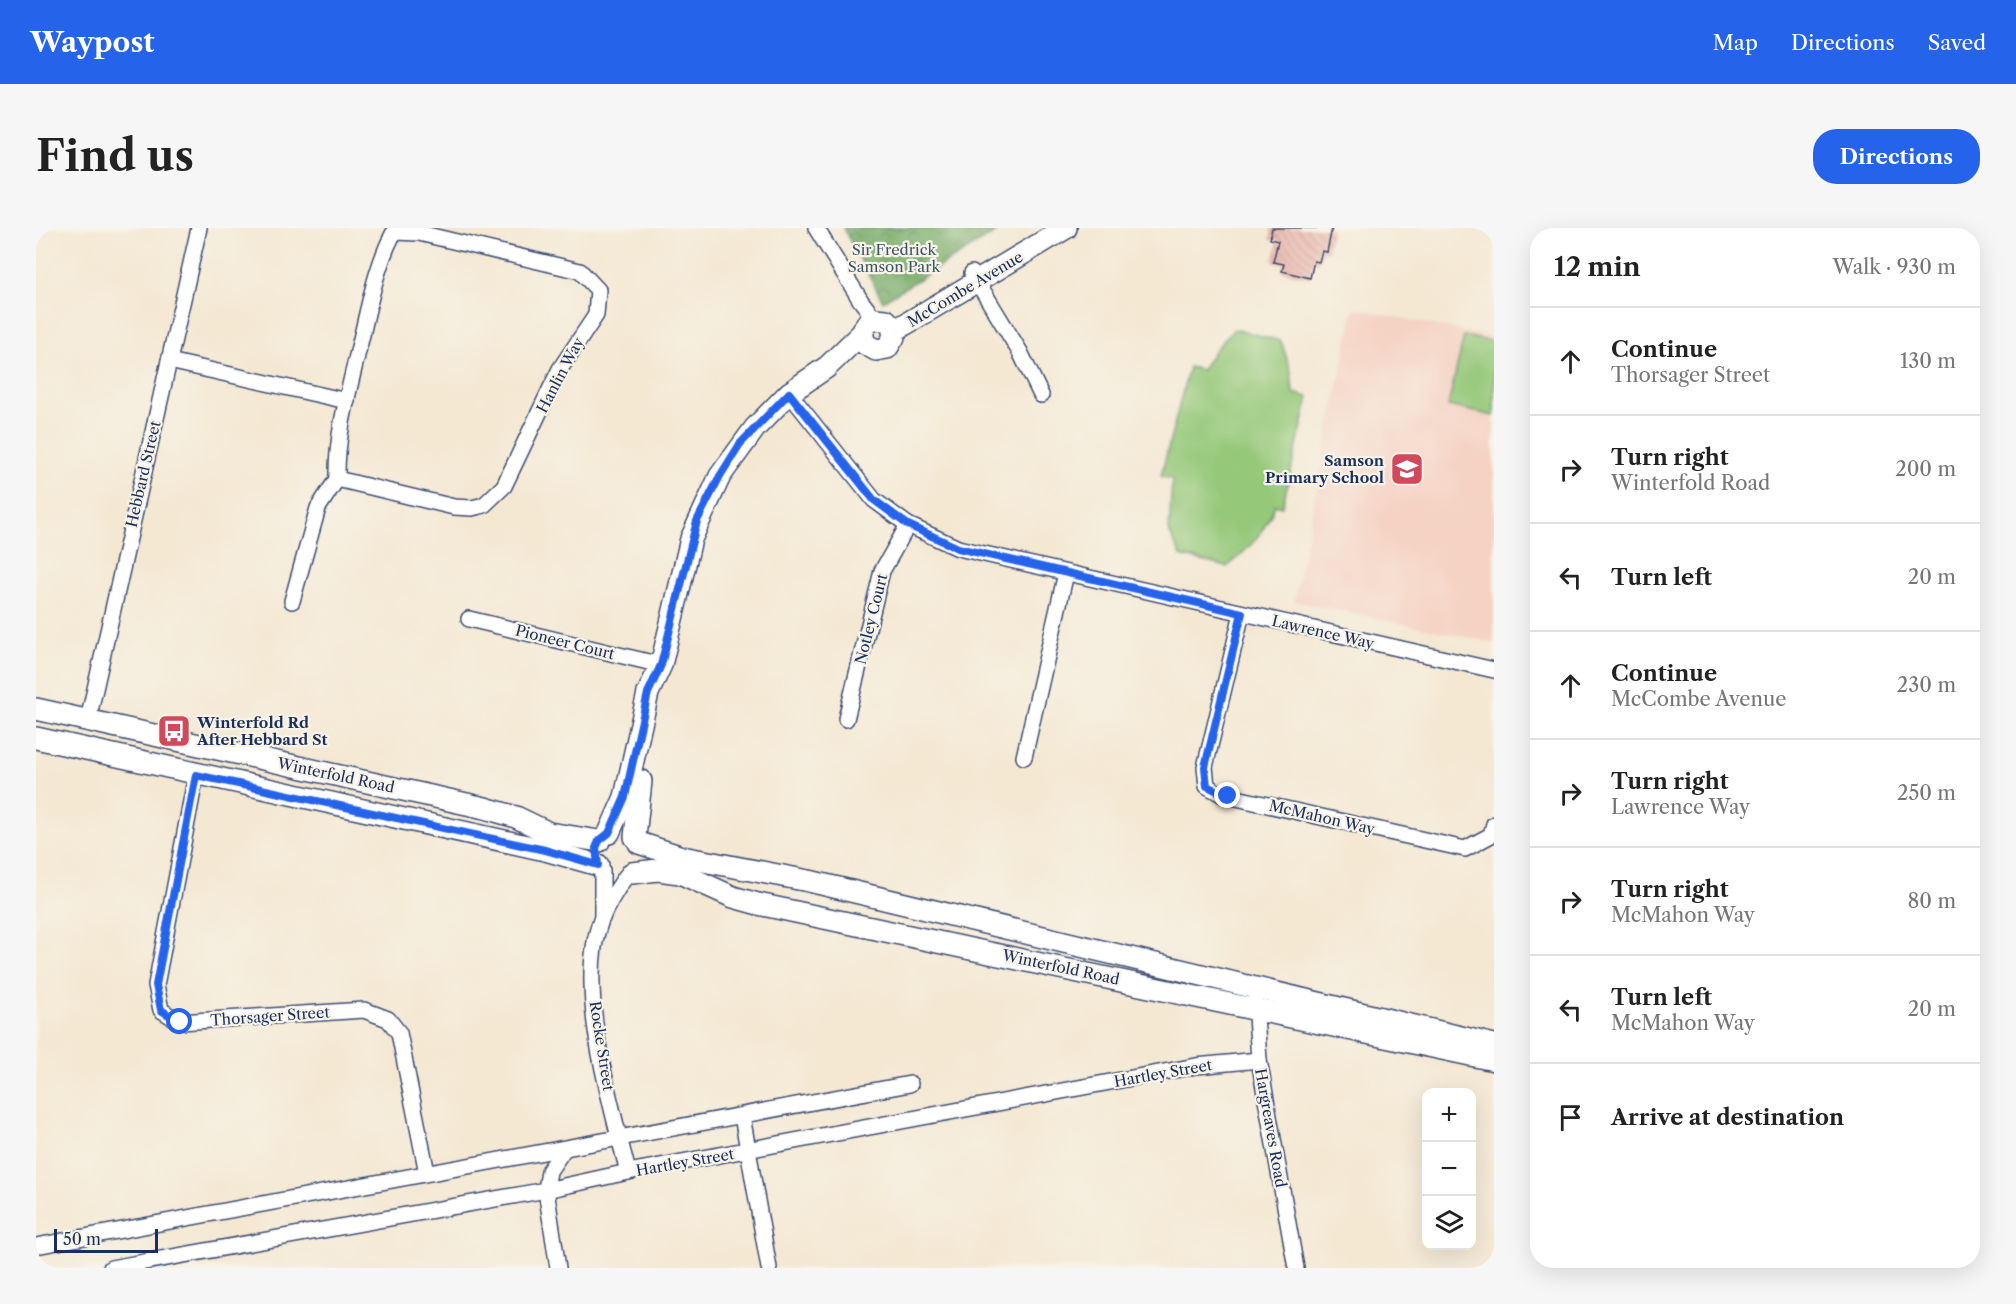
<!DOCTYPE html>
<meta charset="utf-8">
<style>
:root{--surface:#fff;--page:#f6f6f6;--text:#222;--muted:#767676;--line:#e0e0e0;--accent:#2563eb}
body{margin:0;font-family:"Libre Caslon Text",serif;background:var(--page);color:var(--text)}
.controls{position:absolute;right:18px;bottom:18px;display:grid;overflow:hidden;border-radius:12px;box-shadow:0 6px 24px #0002}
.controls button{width:54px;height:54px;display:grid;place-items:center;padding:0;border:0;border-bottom:2px solid var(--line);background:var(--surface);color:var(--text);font:30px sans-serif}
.scale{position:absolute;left:18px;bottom:15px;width:104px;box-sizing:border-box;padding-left:6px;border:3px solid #1b2f5e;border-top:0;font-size:16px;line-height:21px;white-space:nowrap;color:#1b2f5e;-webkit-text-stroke:4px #f7f3e8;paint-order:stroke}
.stop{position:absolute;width:18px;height:18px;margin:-14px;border:4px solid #2563eb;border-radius:50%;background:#fff}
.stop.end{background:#2563eb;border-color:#fff;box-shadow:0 2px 6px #0008}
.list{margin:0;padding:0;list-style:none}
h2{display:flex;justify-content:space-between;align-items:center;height:78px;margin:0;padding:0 24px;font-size:26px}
h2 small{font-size:20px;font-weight:400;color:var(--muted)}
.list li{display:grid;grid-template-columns:39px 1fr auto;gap:18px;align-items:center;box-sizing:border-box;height:108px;padding:0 24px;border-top:2px solid var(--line)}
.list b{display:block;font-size:22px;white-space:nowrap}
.list p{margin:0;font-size:20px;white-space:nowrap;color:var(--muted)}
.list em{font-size:20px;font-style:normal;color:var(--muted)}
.icon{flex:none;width:33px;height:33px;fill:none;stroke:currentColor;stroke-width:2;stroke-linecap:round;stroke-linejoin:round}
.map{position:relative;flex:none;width:1458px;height:1040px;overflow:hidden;border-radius:24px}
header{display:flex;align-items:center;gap:36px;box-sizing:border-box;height:84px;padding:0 30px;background:var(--accent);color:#fff}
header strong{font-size:28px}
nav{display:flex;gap:33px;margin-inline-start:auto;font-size:21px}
.intro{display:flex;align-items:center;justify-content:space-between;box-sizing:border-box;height:144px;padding:0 36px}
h1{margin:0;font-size:42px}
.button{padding:15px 27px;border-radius:24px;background:var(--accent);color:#fff;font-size:21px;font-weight:700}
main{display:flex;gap:36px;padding:0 36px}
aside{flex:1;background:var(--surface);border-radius:24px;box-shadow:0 6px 24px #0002}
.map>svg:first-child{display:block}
.built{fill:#f5d2c2}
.forest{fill:url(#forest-crowns);stroke:#4a6e64;stroke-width:1.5}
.park{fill:#95c879;stroke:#587c6c;stroke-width:1.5}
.building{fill:url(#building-back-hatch)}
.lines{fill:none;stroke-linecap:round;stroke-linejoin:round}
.street-casing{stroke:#3c4b70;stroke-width:18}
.secondary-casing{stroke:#3c4b70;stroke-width:24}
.street{stroke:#fff;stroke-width:15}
.secondary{stroke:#fff;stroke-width:21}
.route{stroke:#2563eb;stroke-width:8}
.labels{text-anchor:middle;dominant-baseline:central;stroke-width:4.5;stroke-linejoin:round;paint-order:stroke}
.park-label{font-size:15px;fill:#3a5565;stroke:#f7f3e8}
.street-label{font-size:15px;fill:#1b2f5e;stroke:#f7f3e8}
.poi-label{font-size:15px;font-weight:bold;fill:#1b2f5e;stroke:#f7f3e8;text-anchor:end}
</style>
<header>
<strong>Waypost</strong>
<nav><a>Map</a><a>Directions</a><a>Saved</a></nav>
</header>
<div class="intro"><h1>Find us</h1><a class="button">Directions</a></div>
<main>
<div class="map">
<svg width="1458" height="1040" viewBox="0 0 1458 1040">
<defs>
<pattern id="forest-crowns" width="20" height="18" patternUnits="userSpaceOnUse" patternTransform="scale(1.5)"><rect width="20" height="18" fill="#78ac69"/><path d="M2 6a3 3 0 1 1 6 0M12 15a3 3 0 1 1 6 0" fill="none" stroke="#628c5a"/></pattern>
<pattern id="building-back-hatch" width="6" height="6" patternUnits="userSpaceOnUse" patternTransform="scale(1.5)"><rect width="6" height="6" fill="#e9b2a7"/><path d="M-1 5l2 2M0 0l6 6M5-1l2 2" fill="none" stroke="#c79992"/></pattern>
</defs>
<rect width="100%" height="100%" fill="#f7f3e8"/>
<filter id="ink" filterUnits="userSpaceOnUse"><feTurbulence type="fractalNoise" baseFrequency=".0167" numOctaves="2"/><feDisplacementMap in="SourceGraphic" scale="12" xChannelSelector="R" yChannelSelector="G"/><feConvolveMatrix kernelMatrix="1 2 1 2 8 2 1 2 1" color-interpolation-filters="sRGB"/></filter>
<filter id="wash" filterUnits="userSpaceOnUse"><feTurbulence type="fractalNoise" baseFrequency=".008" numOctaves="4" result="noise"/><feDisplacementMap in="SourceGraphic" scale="24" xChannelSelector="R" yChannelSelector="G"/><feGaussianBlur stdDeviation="1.35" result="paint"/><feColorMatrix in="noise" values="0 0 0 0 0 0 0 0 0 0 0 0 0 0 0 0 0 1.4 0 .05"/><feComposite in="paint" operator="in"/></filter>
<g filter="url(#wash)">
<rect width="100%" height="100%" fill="#f4e8d3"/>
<polygon class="built" points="1318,80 1458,110 1458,415 1258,373"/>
<polygon class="forest" points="807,0 967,0 847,73"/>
<g class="park">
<path d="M1198,101L1245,113L1255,144L1257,165L1273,169L1246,279L1239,277C1229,304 1213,321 1191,339L1145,328L1133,303L1136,251L1125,248L1153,139L1166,142L1178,123Z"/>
<polygon points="1428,108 1458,114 1458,188 1412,178"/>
</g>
<g id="blocks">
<polygon class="building" points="1236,0 1296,0 1291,24 1286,23 1283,34 1278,33 1274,50 1246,43 1248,36 1237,34 1242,13 1234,11"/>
</g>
</g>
<g filter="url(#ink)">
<use href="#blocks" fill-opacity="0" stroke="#3c4b70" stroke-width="1.5"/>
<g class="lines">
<defs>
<g id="street">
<polyline points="780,0 825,73 839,91"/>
<path d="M358,4L383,5L544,43L562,62L560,87L524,141L468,258L448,277L436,280L418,279L301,251C300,207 313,163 323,119C333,80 339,40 358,4Z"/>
<polyline points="936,45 984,124 1005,167"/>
<polyline points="133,133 311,173"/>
<polyline points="753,165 838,272 872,297 922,320 1458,442"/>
<polyline points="256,373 282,280 301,251"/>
<polyline points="1206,385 1169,539 1171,558 1187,567 1429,621 1455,607 1458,596"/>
<polyline points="433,391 625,437"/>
<polyline points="810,491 846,343 872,297"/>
<polyline points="52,492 163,0"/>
<polyline points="988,529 1030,345"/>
<polyline points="160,547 120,757 125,782 144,794 328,782 352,791 363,805 391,945"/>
<path d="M590,648C581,661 571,677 565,692C539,759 575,876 592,944"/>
<polyline points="566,690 566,642"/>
<polyline points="1219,773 1223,832 1260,1040"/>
<polyline points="706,888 733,1040"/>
<polyline points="0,1018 874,856"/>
<polyline points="75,1040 510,962 592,944 1160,838 1223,832"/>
<polyline points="522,1040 510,962 513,943 528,921"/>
</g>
<g id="secondary">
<polyline points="858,103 1030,0"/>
<polyline points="0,481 449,580 480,589 513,605 563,613"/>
<polyline points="0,510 509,622 562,637"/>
<polyline points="573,605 589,569 612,465 625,437 655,311 684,248 719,200 753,165 791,139 826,105 831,95 839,91 850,92 856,98 858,109 851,120 840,122 829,116 826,105"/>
<polyline points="599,609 605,553"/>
<polyline points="603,615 646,629 773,653 1458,817"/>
<polyline points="596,645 622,642 644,645 697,669 722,676 1458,832"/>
</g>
</defs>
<use href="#street" class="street-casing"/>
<use href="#secondary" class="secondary-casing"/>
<use href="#street" class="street"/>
<use href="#secondary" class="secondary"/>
</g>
</g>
<g class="lines" filter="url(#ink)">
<polyline class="route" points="144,794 125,782 120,757 160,547 509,622 562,637 560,620 563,613 573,605 589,569 612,465 625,437 661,293 684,248 704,216 753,165 838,272 872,297 922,320 1206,385 1169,539 1171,558 1192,568"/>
</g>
<defs>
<symbol id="school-square" viewBox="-11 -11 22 22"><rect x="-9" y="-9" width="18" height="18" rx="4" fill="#d1495b" stroke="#f7f3e8"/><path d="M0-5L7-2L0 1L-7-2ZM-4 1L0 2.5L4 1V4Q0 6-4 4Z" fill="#fff"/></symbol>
<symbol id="bus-square" viewBox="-11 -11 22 22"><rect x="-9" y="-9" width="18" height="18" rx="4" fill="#d1495b" stroke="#f7f3e8"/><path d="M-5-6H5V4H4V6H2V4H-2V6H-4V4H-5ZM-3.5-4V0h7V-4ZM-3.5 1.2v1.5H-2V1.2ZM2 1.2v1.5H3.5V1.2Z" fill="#fff"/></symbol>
</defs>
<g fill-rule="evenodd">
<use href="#school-square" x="1352" y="222" width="38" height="38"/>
<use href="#bus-square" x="119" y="484" width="38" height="38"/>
</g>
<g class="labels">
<g class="park-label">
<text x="858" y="21">Sir Fredrick<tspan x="858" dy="17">Samson Park</tspan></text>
</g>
<g class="street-label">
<text transform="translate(929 61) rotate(-31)">McCombe Avenue</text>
<text transform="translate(524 147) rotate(-62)">Hanlin Way</text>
<text transform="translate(107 246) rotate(-77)">Hebbard Street</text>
<text transform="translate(835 391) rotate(-76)">Notley Court</text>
<text transform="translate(1287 404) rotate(13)">Lawrence Way</text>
<text transform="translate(529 414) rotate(14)">Pioneer Court</text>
<text transform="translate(300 547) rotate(12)">Winterfold Road</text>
<text transform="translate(1286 589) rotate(13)">McMahon Way</text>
<text transform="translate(1025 739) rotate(12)">Winterfold Road</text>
<text transform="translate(234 788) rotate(-4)">Thorsager Street</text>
<text transform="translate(566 818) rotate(81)">Rocke Street</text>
<text transform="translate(1127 845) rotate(-10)">Hartley Street</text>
<text transform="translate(1235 900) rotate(80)">Hargreaves Road</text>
<text transform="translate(649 934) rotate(-10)">Hartley Street</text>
</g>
<g class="poi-label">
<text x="1348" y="232">Samson<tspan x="1348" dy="17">Primary School</tspan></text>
<text x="161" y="494" text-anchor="start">Winterfold Rd<tspan x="161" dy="17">After Hebbard St</tspan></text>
</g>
</g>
</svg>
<div class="controls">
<button>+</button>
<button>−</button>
<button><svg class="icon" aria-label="layers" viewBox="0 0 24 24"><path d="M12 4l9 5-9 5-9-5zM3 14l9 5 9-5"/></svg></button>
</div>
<div class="scale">50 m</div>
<div class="stop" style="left:144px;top:794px"></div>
<div class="stop end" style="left:1192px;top:568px"></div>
</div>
<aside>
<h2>12 min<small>Walk · 930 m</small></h2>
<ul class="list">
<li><svg class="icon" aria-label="ahead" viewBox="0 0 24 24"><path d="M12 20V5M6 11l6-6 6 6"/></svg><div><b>Continue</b><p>Thorsager Street</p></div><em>130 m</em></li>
<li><svg class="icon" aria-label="right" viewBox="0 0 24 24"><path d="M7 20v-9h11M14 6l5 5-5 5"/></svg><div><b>Turn right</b><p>Winterfold Road</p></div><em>200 m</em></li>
<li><svg class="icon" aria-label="left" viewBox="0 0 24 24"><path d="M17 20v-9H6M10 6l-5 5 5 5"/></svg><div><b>Turn left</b></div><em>20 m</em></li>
<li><svg class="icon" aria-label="ahead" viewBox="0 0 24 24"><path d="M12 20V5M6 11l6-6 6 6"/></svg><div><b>Continue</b><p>McCombe Avenue</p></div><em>230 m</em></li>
<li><svg class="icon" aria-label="right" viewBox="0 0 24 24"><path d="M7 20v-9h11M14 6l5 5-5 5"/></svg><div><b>Turn right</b><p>Lawrence Way</p></div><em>250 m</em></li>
<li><svg class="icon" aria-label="right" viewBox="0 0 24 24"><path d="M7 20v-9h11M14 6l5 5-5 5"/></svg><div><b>Turn right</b><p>McMahon Way</p></div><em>80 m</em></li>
<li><svg class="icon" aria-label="left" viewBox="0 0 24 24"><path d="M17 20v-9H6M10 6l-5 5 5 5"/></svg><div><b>Turn left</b><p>McMahon Way</p></div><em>20 m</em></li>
<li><svg class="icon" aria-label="arrive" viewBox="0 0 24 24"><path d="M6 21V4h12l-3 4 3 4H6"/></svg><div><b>Arrive at destination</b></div></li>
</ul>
</aside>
</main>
